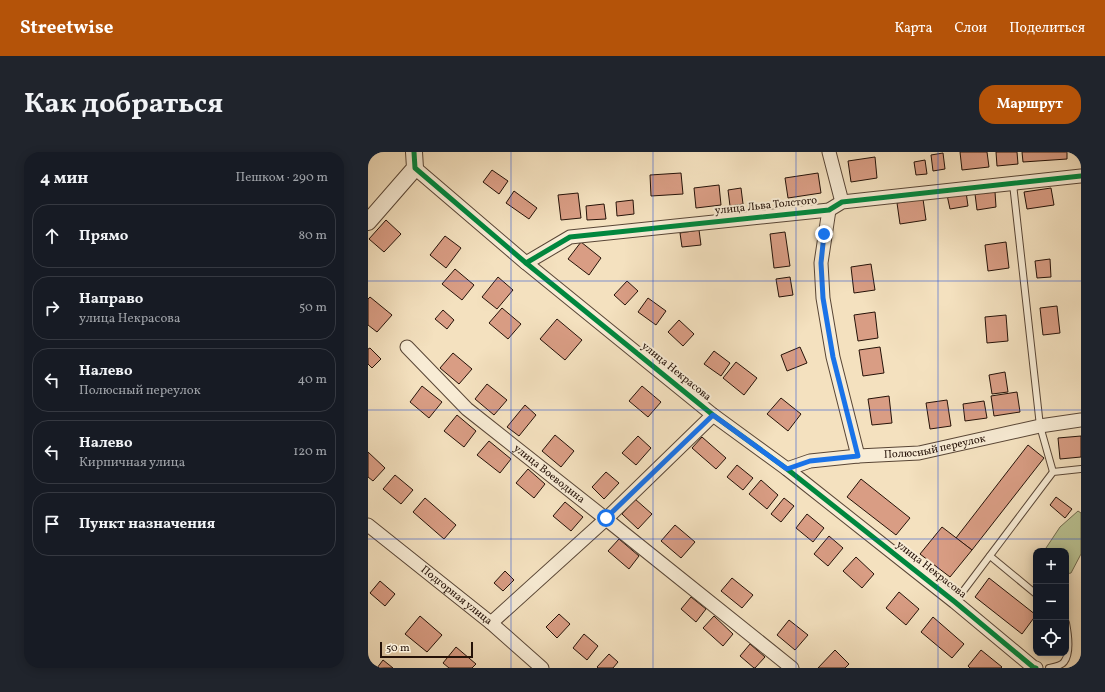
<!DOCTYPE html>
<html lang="ru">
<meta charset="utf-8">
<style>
:root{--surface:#171b24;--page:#20242c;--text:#f1f3f6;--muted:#9ea1a6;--line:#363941;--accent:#b45309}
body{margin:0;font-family:Vollkorn,serif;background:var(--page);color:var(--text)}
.controls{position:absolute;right:12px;bottom:12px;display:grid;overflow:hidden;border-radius:8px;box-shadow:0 2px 10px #0003}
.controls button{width:36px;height:36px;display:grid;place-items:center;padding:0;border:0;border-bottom:1px solid var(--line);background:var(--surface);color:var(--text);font:20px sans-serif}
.scale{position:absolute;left:12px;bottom:10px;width:93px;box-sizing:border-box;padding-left:4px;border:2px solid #251208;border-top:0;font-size:11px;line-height:14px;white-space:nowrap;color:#251208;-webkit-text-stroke:3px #f8ecd5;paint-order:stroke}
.stop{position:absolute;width:12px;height:12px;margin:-9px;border:3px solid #1a73e8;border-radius:50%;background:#fff}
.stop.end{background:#1a73e8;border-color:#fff;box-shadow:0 1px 4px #0008}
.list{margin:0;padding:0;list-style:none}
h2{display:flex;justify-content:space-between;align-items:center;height:52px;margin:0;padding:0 16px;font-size:17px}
h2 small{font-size:13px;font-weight:400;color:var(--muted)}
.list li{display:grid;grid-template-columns:26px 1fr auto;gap:12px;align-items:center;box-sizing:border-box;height:64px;margin:0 8px 8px;padding:0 8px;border:1px solid var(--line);border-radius:16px}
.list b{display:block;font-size:15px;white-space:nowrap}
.list p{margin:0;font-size:13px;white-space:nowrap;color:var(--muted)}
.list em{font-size:13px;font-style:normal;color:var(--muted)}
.icon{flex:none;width:22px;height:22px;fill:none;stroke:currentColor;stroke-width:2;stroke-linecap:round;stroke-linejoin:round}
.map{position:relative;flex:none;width:713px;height:516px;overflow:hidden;border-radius:16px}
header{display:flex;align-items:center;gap:24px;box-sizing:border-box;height:56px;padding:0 20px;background:var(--accent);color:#fff}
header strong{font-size:19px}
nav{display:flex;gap:22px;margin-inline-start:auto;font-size:14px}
.intro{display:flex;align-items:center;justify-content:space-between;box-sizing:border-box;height:96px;padding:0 24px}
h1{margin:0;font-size:28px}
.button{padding:10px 18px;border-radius:16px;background:var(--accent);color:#fff;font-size:14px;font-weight:700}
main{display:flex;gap:24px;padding:0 24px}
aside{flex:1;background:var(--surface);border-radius:16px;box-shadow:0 2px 10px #0003}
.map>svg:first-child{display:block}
.green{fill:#bac393;stroke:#706a4e}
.building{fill:#d99d84;stroke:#251208}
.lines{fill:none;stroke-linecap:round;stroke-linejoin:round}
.service-casing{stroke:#594636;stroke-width:8}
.minor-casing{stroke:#594636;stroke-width:15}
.tertiary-casing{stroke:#594636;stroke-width:18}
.service{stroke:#f8ecd5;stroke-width:6}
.minor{stroke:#f8ecd5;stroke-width:13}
.tertiary{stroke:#f8ecd5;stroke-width:16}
.cycleway-casing{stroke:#f8ecd5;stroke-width:8}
.cycleway{stroke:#00873e;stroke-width:5}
.route{stroke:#1a73e8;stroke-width:5}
.grid{fill:none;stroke:#1d4ed8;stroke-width:1;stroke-opacity:0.55}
.labels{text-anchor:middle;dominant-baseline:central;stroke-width:4;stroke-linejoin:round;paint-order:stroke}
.street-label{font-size:11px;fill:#251208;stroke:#f8ecd5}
</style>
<header>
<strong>Streetwise</strong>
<nav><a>Карта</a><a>Слои</a><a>Поделиться</a></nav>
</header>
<div class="intro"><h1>Как добраться</h1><a class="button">Маршрут</a></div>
<main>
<aside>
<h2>4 мин<small>Пешком · 290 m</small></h2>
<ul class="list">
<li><svg class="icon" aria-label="ahead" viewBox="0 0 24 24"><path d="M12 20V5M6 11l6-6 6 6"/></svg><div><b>Прямо</b></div><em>80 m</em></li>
<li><svg class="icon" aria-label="right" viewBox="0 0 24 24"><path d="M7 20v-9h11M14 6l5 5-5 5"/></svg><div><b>Направо</b><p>улица Некрасова</p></div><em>50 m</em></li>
<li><svg class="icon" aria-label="left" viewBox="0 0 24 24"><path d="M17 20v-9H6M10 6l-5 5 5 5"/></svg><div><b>Налево</b><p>Полюсный переулок</p></div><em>40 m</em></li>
<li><svg class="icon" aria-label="left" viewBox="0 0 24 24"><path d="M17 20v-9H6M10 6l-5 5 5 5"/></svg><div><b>Налево</b><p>Кирпичная улица</p></div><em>120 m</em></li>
<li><svg class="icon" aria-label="arrive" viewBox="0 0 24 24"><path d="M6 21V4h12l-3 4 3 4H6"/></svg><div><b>Пункт назначения</b></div></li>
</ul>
</aside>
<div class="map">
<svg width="713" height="516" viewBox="0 0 713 516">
<rect width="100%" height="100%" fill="#f4e1bf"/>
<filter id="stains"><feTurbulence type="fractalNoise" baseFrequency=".005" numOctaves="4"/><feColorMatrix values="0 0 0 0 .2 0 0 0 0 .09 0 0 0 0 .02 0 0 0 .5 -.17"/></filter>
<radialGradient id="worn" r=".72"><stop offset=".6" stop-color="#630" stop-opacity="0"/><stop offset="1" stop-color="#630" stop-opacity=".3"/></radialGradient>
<polygon class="green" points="710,359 713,361 713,402 703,421 698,422 698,399 676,399 692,375"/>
<g class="building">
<polygon points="592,0 619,0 621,15 594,18"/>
<polygon points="628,0 649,0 650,12 629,14"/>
<polygon points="654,0 699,0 699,7 655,10"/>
<polygon points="575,1 577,17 565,19 563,3"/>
<polygon points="507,5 509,26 483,30 480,9"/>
<polygon points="557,8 559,22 548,23 546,10"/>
<polygon points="124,18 140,29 131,42 115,30"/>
<polygon points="313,21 315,42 283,44 282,23"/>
<polygon points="450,21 453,41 420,46 417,26"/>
<polygon points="351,33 353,53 328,56 326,36"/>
<polygon points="373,36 375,52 362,54 360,38"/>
<polygon points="683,36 686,53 659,57 656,40"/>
<polygon points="146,39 169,56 161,67 138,51"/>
<polygon points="598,40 600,54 582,57 579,43"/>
<polygon points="627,40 628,55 609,58 607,42"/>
<polygon points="210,41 213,66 193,68 190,43"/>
<polygon points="555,47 558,68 532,72 529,51"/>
<polygon points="265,48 266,62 249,64 248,50"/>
<polygon points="236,52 238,67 219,68 218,54"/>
<polygon points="18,68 33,82 16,100 1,87"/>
<polygon points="331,78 333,93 314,95 312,81"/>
<polygon points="417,80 422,114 406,116 402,82"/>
<polygon points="77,84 93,96 78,116 62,103"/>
<polygon points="213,90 233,106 221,123 200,107"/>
<polygon points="638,90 641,116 620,119 617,93"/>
<polygon points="682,107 683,125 669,126 667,109"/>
<polygon points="503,112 507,138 486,141 483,115"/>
<polygon points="87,117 106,133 94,148 74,132"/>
<polygon points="130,125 145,138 129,157 114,145"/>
<polygon points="422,125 425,143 411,145 408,127"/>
<polygon points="259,129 270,139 257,153 246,143"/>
<polygon points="2,145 24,163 9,180 0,173 0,147"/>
<polygon points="280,146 298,159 288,173 270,160"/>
<polygon points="689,154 692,181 675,183 672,156"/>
<polygon points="134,156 153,172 140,187 121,171"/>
<polygon points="75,158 86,168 79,177 67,167"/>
<polygon points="507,160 510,186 490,189 486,163"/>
<polygon points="638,163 640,189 619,191 617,165"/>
<polygon points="189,167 214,188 197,208 172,187"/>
<polygon points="311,168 326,182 315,194 300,180"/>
<polygon points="432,195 439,211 419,219 413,203"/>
<polygon points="512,195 516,221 495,224 491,198"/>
<polygon points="2,196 13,207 4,216 0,212 0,197"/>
<polygon points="346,199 362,211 353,224 336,212"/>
<polygon points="85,201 104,217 91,232 72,216"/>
<polygon points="368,210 389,226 376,243 355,226"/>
<polygon points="637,220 640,240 624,242 621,223"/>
<polygon points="119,232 139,248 126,263 107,247"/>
<polygon points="54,234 74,250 61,266 42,250"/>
<polygon points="274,234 293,250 280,265 261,249"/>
<polygon points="649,240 652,260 626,264 623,244"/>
<polygon points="521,244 524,271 504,273 500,247"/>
<polygon points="413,246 433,262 420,279 399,262"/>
<polygon points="579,248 583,274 562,277 558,251"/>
<polygon points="616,249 619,266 597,269 595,252"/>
<polygon points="157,253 168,263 151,284 139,275"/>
<polygon points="89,263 108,279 96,295 76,279"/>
<polygon points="187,283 206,299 193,315 174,299"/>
<polygon points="270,284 283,296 268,313 254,301"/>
<polygon points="713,284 713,305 692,307 690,286"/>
<polygon points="334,285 358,306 348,317 324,296"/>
<polygon points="121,289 143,307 132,321 109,303"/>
<polygon points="660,293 676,306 604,398 588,386"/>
<polygon points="0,300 17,316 5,329 0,325"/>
<polygon points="369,313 385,326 375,338 359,325"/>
<polygon points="160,317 177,332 166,346 148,331"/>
<polygon points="238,320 251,331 236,347 224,335"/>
<polygon points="27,323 45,338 33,352 15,337"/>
<polygon points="493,327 542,366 528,383 479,345"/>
<polygon points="393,328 410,343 399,357 381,342"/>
<polygon points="688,345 704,357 697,366 682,353"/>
<polygon points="57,346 88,373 76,387 45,360"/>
<polygon points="416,346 426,354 413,370 403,362"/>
<polygon points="267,347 284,362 270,377 254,362"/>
<polygon points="197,350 215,365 203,379 185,364"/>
<polygon points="439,362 456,376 445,390 428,376"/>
<polygon points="307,373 327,390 313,406 293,389"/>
<polygon points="574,375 604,398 582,425 552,402"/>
<polygon points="461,384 475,396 460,414 446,402"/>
<polygon points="251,387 271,404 261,417 240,399"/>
<polygon points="488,405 506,422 494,436 475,419"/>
<polygon points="137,419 146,428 135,439 126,431"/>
<polygon points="364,426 385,443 374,456 353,439"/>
<polygon points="621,426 668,463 654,482 607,445"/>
<polygon points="12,429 27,442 17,454 2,441"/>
<polygon points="531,440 551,457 538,473 518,456"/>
<polygon points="323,445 338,457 328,470 313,457"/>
<polygon points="191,462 202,472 189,486 178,475"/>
<polygon points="52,464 74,483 59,500 37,482"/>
<polygon points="346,464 365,482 355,494 335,476"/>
<polygon points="565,465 596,492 584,506 553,480"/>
<polygon points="421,468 440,483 427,498 409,483"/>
<polygon points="216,482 230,494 219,508 205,496"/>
<polygon points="382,492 397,505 387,516 386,516 372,504"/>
<polygon points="88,495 108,512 104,516 81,516 75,511"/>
<polygon points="467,498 481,512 477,516 450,516"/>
<polygon points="613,498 634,515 633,516 602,516 600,514"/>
<polygon points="241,502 250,510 245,516 230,516 229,515"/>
<polygon points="15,508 25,516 9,516"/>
</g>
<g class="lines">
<defs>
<g id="service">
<polyline points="645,32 672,274 685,320"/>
<polyline points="622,404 668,442"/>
<polyline points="587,450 685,320 713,317"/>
<path d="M681,516C686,515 693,514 696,510C703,501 700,481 698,471"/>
</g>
<g id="minor">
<polyline points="461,0 474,50"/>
<polyline points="47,16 158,111 345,263 419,317 587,450 665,515 668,516"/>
<polyline points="461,58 453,111 455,146 465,205 490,304"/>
<polyline points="158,111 202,85 461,58 474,50 713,24"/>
<path id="s1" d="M39,195L99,257L238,367L424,516"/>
<path id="s2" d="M419,317L442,309L490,304L551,301L672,274L713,268"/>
<path id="s3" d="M0,373L123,471L174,516"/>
<polyline points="123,471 238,367 345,263"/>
</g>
<polyline id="tertiary" points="0,70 47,16 46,0"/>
</defs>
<use href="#service" class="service-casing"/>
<use href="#minor" class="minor-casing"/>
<use href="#tertiary" class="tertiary-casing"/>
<use href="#service" class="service"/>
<use href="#minor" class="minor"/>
<use href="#tertiary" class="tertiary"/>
<defs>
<g id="cycleway">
<polyline points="46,0 47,16 158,111 345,263 419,317 587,450 665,515 668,516"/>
<polyline points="158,111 202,85 461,58 474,50 713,24"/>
</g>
</defs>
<use href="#cycleway" class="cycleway-casing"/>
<use href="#cycleway" class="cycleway"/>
</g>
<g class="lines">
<polyline class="route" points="238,366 345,263 419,317 442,309 490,304 465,205 455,146 453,111 456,82"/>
</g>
<path class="grid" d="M143,0V516M285,0V516M428,0V516M570,0V516M0,129H713M0,258H713M0,387H713"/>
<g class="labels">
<g class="street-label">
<text transform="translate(398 54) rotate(-6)">улица Льва Толстого</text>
<text transform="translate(308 220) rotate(39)">улица Некрасова</text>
<text stroke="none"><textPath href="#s2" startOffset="150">Полюсный переулок</textPath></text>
<text stroke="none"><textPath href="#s1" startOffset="191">улица Воеводина</textPath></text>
<text transform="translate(563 418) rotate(38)">улица Некрасова</text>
<text stroke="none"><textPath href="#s3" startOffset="113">Подгорная улица</textPath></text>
</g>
</g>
<rect width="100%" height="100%" filter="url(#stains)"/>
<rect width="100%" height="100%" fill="url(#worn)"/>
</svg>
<div class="controls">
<button>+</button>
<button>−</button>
<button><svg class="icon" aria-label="locate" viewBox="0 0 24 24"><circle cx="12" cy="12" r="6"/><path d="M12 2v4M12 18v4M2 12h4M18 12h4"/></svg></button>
</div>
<div class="scale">50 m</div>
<div class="stop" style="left:238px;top:366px"></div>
<div class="stop end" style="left:456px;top:82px"></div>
</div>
</main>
